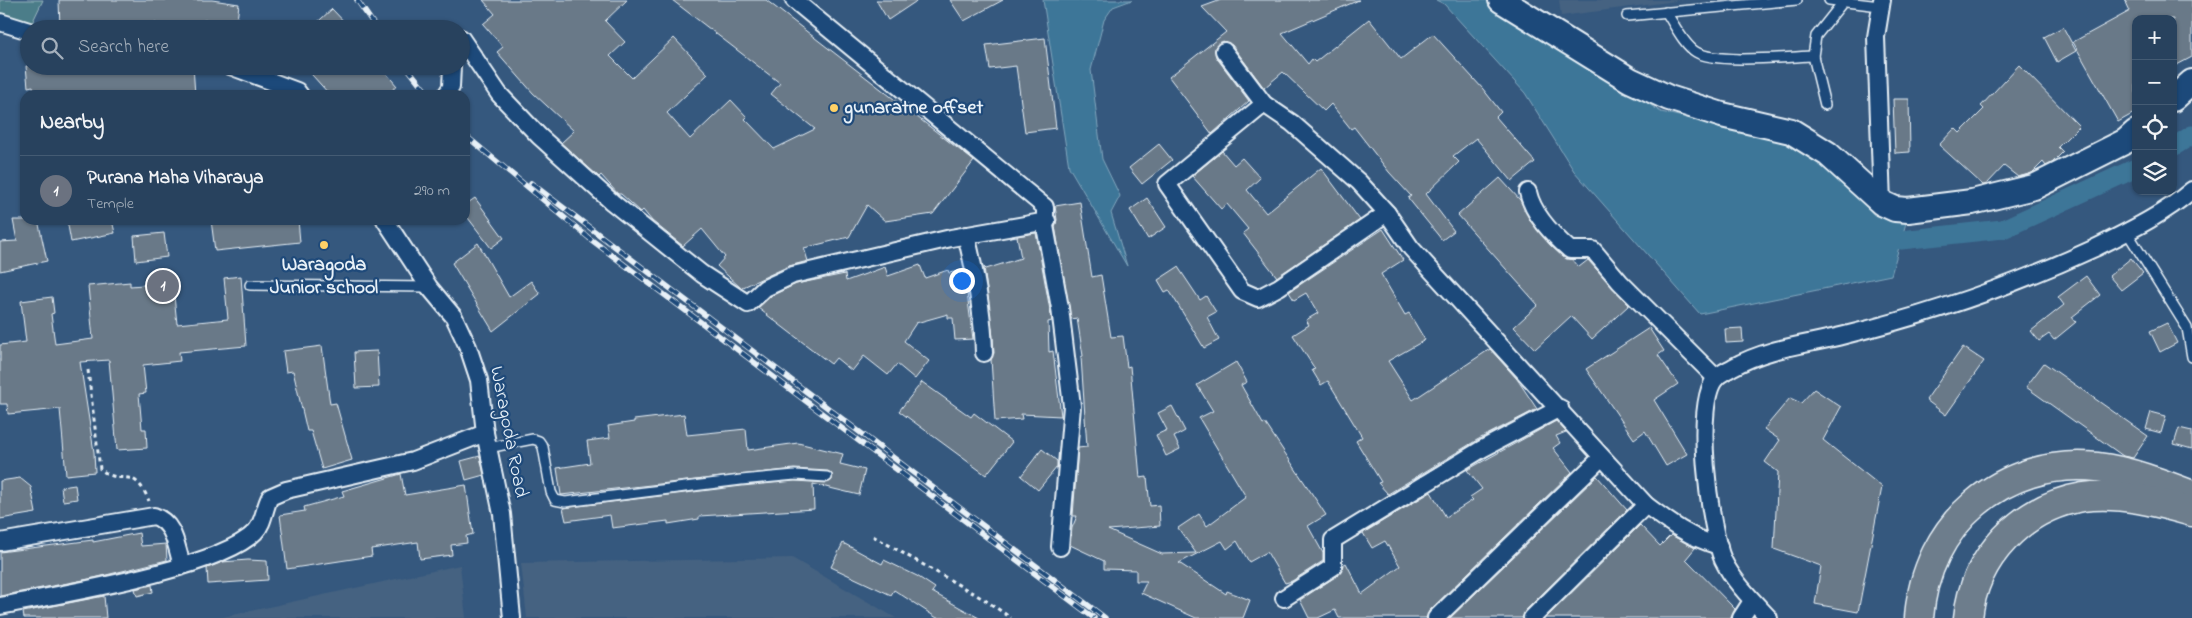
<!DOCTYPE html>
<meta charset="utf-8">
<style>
:root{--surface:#28425e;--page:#344d67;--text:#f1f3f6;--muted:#a5b0bc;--line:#445b73;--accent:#8bbbb9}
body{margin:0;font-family:"Indie Flower",sans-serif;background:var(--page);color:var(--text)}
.controls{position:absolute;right:15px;top:15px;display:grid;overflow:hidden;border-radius:10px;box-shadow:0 1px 4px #0004}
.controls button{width:45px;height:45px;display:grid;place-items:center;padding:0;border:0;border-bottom:1px solid var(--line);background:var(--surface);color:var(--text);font:25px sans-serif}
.you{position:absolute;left:961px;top:280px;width:18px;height:18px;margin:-12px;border:4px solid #fff;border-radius:50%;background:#1a73e8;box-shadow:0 0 0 8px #1a73e833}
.badge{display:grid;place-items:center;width:32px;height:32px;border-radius:50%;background:var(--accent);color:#fff;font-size:16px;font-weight:700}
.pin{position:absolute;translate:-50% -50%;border:2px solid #fff;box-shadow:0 1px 5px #0006}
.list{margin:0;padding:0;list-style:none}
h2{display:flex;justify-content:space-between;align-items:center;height:65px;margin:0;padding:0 20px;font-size:21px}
h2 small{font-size:16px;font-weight:400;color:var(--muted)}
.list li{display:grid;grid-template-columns:32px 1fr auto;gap:15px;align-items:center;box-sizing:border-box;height:70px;padding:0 20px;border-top:1px solid var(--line)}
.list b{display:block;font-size:19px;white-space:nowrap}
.list p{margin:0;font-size:16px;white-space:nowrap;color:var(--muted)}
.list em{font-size:16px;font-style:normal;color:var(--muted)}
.icon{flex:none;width:28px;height:28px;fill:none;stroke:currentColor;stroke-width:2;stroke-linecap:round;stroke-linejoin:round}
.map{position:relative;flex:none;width:2192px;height:618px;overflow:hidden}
.search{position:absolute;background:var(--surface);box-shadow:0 1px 4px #0004;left:20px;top:20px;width:450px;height:55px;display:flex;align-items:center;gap:12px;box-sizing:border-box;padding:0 18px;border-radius:28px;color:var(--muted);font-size:19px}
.panel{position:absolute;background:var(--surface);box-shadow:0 1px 4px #0004;left:20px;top:90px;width:450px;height:135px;border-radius:15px}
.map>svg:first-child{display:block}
.built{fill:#456281}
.green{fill:#4c7d89;stroke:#9ab7c0}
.water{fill:#3e7698;stroke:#82a7be}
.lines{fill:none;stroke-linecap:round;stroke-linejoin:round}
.canal{stroke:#3e7698;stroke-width:19}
.building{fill:#697988;stroke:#e8f1f8}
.lane-casing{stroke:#e8f1f8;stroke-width:12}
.street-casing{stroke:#e8f1f8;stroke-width:20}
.secondary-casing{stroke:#e8f1f8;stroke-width:28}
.highway-casing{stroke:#e8f1f8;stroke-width:31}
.path{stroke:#e8f1f8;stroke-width:3;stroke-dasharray:4 4;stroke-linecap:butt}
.lane{stroke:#1f4a7a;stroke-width:9}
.street{stroke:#1f4a7a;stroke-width:16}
.secondary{stroke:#1f4a7a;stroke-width:24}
.highway{stroke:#6d7d8c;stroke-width:28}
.rail-casing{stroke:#e8f1f8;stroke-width:5.5}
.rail{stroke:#1f4a7a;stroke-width:4;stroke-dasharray:11;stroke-linecap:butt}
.poi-dot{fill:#ffd166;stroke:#1f4a7a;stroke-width:2}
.labels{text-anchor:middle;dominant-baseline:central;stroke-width:4.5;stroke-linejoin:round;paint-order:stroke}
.poi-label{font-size:20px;font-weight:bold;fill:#e8f1f8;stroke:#1f4a7a;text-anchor:start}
.street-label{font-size:20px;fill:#e8f1f8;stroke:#1f4a7a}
</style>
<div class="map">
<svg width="2192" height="618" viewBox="0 0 2192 618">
<rect width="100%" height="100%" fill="#35587e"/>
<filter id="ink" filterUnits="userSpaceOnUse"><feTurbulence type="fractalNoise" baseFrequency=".02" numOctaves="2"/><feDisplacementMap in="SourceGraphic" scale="10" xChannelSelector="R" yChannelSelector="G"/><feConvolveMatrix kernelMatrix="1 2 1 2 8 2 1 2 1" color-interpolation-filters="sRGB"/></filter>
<g filter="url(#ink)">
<g class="built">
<polygon points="1559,0 1684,0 1561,16"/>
<polygon points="792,558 896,618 527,618 521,563"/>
<polygon points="460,565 466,618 219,618"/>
</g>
<polygon class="green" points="0,0 43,0 32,23 0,15"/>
<g class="water">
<polygon points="1043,0 1132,0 1113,7 1104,20 1091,70 1102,159 1120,196 1111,213 1127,266 1069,167"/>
<polygon points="1436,0 1493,0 1661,112 1776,138 1826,163 1874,215 1906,223 1891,275 1700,314 1574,171 1525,93 1444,4"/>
</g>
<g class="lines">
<g class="canal">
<polyline points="2173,147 2192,135"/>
<polyline points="1901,240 2003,229 2136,168"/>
</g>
</g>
<g class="building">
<polygon points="59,0 212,0 239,4 236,29 205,29 207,20 157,25 156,23 60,29"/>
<polygon points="483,0 627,0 605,21 625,42 610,56 632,78 674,38 708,74 667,113 690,139 731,100 747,117 745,119 774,149 815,129 771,94 780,83 672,0 766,0 974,161 933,214 885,221 867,205 849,237 804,248 808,261 789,266 741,288 717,266 725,257 702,229 683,246 652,221 643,210 641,212 621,194 618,194 601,175 599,177 561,143 574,131 533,93 497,52 503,47 483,24 495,14"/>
<polygon points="876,0 918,0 888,20"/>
<polygon points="950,0 1003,0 964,21"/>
<polygon points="1221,0 1359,0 1282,33 1308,64 1312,59 1315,62 1369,19 1401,59 1433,34 1483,89 1501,112 1496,117 1535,162 1512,181 1476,138 1453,156 1459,162 1426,194 1454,231 1442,240 1408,198 1411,196 1389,172 1354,127 1351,129 1331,104 1324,111 1283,72 1264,88 1232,45 1223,41 1215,47 1216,57 1249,101 1212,134 1169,77 1226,32 1202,7"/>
<polygon points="2125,0 2192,0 2192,57 2173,67 2173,19 2136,19 2136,112 2118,122 2073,42 2130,11"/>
<polygon points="332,9 351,29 310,29"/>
<polygon points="2063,27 2076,51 2057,62 2044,37"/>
<polygon points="1045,38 1056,128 1025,132 1016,66 990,69 986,45"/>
<polygon points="2019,65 2079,126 2058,147 2063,152 2052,163 2046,166 2043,162 2032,173 2018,177 2004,166 1987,184 1983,185 1939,145 1955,128 1960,133 1984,109 1981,106"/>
<polygon points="26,66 92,66 92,72 146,70 146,66 193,66 195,95 35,95 33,86 28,87"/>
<polygon points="304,66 380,66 397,86 386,95 330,95"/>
<polygon points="1893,99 1909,99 1910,152 1895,153"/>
<polygon points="1159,144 1172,160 1142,184 1129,168"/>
<polygon points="1222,151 1234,165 1242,158 1260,178 1247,190 1266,213 1321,168 1360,220 1277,277 1243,233 1248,229 1227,204 1221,209 1192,176"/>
<polygon points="1500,178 1520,200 1531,222 1550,245 1563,257 1573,260 1579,267 1588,260 1629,305 1592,339 1571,316 1535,349 1514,327 1538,305 1458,215"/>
<polygon points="475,198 504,238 491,248 465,214 465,205"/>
<polygon points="1147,198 1166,227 1148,239 1130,210"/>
<polygon points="1080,202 1092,277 1101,275 1111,337 1123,336 1127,367 1130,366 1140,478 1147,477 1150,506 1159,505 1160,526 1108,530 1162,554 1196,553 1178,528 1199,514 1207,526 1246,497 1199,418 1213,411 1197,385 1236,362 1247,382 1241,385 1263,424 1265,423 1326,515 1308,526 1323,553 1323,561 1292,581 1285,583 1267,552 1249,562 1237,541 1227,549 1222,541 1179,563 1226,594 1227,591 1250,600 1243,618 1196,618 1141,593 1147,581 1136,581 1136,570 1104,569 1104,561 1070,545 1072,528 1077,516 1073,516 1078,448 1087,447 1081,357 1083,356 1077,318 1071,319 1055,226 1057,220 1055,206"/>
<polygon points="13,220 38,220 47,261 0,271 0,242 17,241"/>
<polygon points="67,220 112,220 115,233 71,242"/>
<polygon points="211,220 298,220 300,242 215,251"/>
<polygon points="1383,229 1403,260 1381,274 1405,315 1409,313 1425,340 1388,361 1413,400 1490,349 1517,379 1537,409 1477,440 1388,494 1378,483 1381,482 1356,441 1362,437 1328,381 1321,385 1312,370 1315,369 1293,335 1309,325 1306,320 1318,313 1306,293 1294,300 1289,292"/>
<polygon points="164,233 167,257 136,261 134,236"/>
<polygon points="1036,233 1052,321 1048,322 1049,352 1053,351 1061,416 1021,414 1022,419 995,421 991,359 994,353 993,337 984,267 986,269 1021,258 1017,236"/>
<polygon points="478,243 509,297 531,281 540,294 493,331 452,263"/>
<polygon points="2131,258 2143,273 2121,290 2109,276"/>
<polygon points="920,265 925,278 948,270 949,273 964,270 973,339 955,340 953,318 948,318 948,314 916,323 904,341 929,361 915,379 897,364 888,375 864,356 852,371 836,358 831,364 758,308 771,296 796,284 845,274 846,281 885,267 888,276"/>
<polygon points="1178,267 1200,300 1206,296 1216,312 1207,317 1219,340 1204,348 1169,290 1165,292 1158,280"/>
<polygon points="241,276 246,346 179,352 180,361 143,365 146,393 139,394 142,429 146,429 147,448 117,450 109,360 80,362 94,452 95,472 66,475 60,409 8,414 7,404 0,404 0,345 26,342 21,301 52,297 54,313 51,314 55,344 93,339 88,286 130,282 130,286 170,283 171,296 174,296 177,324 228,319 224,278"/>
<polygon points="2086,276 2100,295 2072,317 2076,322 2054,340 2049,334 2039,341 2031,331 2064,305 2058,297"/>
<polygon points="2167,323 2177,343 2160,352 2150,331"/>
<polygon points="1649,328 1664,351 1658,355 1678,384 1654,400 1687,454 1666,466 1645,431 1634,439 1586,369"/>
<polygon points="1742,328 1743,342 1726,343 1725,329"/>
<polygon points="322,346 330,404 336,403 352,460 322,469 311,431 307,431 293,371 286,372 283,351"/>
<polygon points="1963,347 1984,361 1946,415 1926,400"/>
<polygon points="377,351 379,387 356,388 354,352"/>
<polygon points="2044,363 2148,436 2133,458 2123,456 2026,387"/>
<polygon points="922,382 971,417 974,413 1012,442 986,475 899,411"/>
<polygon points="1814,389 1841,407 1823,440 1882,487 1858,612 1815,604 1821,566 1774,549 1778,472 1765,462 1780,440 1764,429 1790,398 1801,403"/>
<polygon points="1172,406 1185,431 1174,437 1180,449 1166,456 1156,435 1167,430 1158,413"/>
<polygon points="2151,412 2166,416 2161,433 2146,429"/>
<polygon points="684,414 687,435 746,429 748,450 798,443 843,454 840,464 865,470 859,495 813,484 814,509 699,516 699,519 668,524 668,521 612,528 610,515 566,521 563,508 742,486 795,481 827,483 832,480 832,474 828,471 794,469 561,495 557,468 590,463 587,441 610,438 608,426 634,422 634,420"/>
<polygon points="1556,421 1566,432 1556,436 1560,443 1553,448 1572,472 1429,611 1426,618 1339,618 1335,610 1318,618 1309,618 1300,600 1338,575 1343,565 1346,563 1362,594 1400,566 1385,541 1372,548 1363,533 1431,492 1446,517 1473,500 1470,497 1482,489 1467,470"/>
<polygon points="2179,428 2192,431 2192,449 2174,444"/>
<polygon points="1042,449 1057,461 1057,467 1038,490 1021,476"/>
<polygon points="480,456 484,475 466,480 461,461"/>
<polygon points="401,474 405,495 466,485 473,534 466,536 467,543 451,545 452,555 420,559 418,542 371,549 372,556 287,569 280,515 305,511 304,507 344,496 342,491"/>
<polygon points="1597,476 1627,510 1525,611 1522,618 1450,618"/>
<polygon points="20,478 31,487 36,513 0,519 0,481"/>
<polygon points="75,485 77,499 63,501 61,487"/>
<polygon points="1640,525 1660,546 1671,535 1695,548 1686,559 1735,609 1731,618 1546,618"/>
<polygon points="139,533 141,546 166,544 167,560 94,578 0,596 0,552 93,540 93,542"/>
<polygon points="843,543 882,564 884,560 917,576 935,588 932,592 979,618 937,618 894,590 891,595 831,567"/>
<polygon points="248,560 267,561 268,580 208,584 207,568 222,562"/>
<polygon points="152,585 153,592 137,596 135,589"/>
<polygon points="104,596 106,618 24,618 23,612"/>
</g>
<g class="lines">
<defs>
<g id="lane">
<polyline points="1829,0 1880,6"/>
<path d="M1666,12C1674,24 1684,45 1696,52C1716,64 1787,57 1813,56"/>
<polyline points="1627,16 1797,0"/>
<polyline points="1825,105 1813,56 1816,36 1843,2"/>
<polyline points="2127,232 2187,328 2192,357"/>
<polyline points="250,285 429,287"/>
<polyline points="488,448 533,439 539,441 543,447 551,492 555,500 565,502 741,480 795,475 827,477"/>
</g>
<g id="street">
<polyline points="794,0 1045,207 1045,226 1060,308 1072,406 1060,547"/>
<polyline points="1882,0 1876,37 1882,203"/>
<polyline points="0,22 29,31"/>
<polyline points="461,38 499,94 539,136 612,202 702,274 748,304 765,288 793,275 951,238 1047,221"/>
<path d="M1224,51L1264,104L1292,123L1359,182L1387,213L1411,248L1646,505C1670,523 1690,538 1719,546"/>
<polyline points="230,66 297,91 300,95"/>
<polyline points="446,95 451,87 452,66"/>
<polyline points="1264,104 1167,184 1242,291 1258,298 1279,287 1387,213"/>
<path d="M1528,192C1533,215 1553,235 1570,250H1593L1620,282L1716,378"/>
<polyline points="385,220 429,287 454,317 468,347 479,380 485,433 502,514 512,618"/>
<path d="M966,235C976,275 983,312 984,353"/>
<path d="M0,542L154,516C175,523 176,547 182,565"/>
<polyline points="1284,598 1333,567 1333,540 1482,449 1560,408"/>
<path d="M0,606C56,595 219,569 255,532C264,523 264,508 270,497L286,490L413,461L485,433"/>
<polyline points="1436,618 1601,458"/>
<polyline points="1532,618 1646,505"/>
<polyline points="1741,618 1752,601"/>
<path d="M1769,618C1753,601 1733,581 1723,560C1710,530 1692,400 1717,377C1721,373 1728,370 1733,367C1769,347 1807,345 1845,335C1931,314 2015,285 2095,248C2129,231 2163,215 2192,190"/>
</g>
<g id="secondary">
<polyline points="1501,0 1630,80 1669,98 1722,115 1791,131 1828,154 1882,203 1895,209 1908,210 1972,202 2034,187 2126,141 2136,132"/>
<polyline points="2173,99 2192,82"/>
</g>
<g id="highway">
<path d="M1919,618C1925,524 2003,457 2097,467C2130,471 2161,483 2192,495"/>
<path d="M1968,618C1974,557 2022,507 2083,497C2119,492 2158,502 2192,512"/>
</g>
</defs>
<use href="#lane" class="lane-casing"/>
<use href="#street" class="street-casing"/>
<use href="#secondary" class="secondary-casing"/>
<use href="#highway" class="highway-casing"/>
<g class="path">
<path d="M88,370L100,469C123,488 133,463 149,501"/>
<polyline points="873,536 985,600 1011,618"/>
</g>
<use href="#lane" class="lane"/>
<use href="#street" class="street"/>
<use href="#secondary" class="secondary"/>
<use href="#highway" class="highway"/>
<defs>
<g id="rail">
<polyline points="357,0 377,29"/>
<polyline points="406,66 429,95"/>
<polyline points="465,135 589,238 1094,618"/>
<polyline points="531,183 1105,618"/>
</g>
</defs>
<use href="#rail" class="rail-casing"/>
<use href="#rail" class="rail"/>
</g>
</g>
<g class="poi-dot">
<circle cx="834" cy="108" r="5"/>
<circle cx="324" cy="245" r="5"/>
</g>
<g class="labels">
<g class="poi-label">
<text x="844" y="108">gunaratne offset</text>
<text x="324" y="265" text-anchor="middle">Waragoda<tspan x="324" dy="23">Junior school</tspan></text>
</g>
<g class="street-label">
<text transform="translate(508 432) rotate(79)">Waragoda Road</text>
</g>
</g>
</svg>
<div class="controls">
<button>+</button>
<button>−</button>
<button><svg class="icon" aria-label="locate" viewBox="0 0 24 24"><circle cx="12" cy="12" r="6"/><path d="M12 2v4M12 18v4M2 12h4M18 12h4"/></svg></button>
<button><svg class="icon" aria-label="layers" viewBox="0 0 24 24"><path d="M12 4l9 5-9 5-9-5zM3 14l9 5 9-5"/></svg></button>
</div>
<div class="you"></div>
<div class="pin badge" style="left:163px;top:286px;background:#6b7280">1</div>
<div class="search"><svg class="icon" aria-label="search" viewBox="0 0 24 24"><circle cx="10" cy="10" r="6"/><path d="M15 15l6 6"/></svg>Search here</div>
<section class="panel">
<h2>Nearby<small></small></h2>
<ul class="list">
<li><span class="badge" style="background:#6b7280">1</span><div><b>Purana Maha Viharaya</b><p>Temple</p></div><em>290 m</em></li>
</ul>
</section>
</div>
